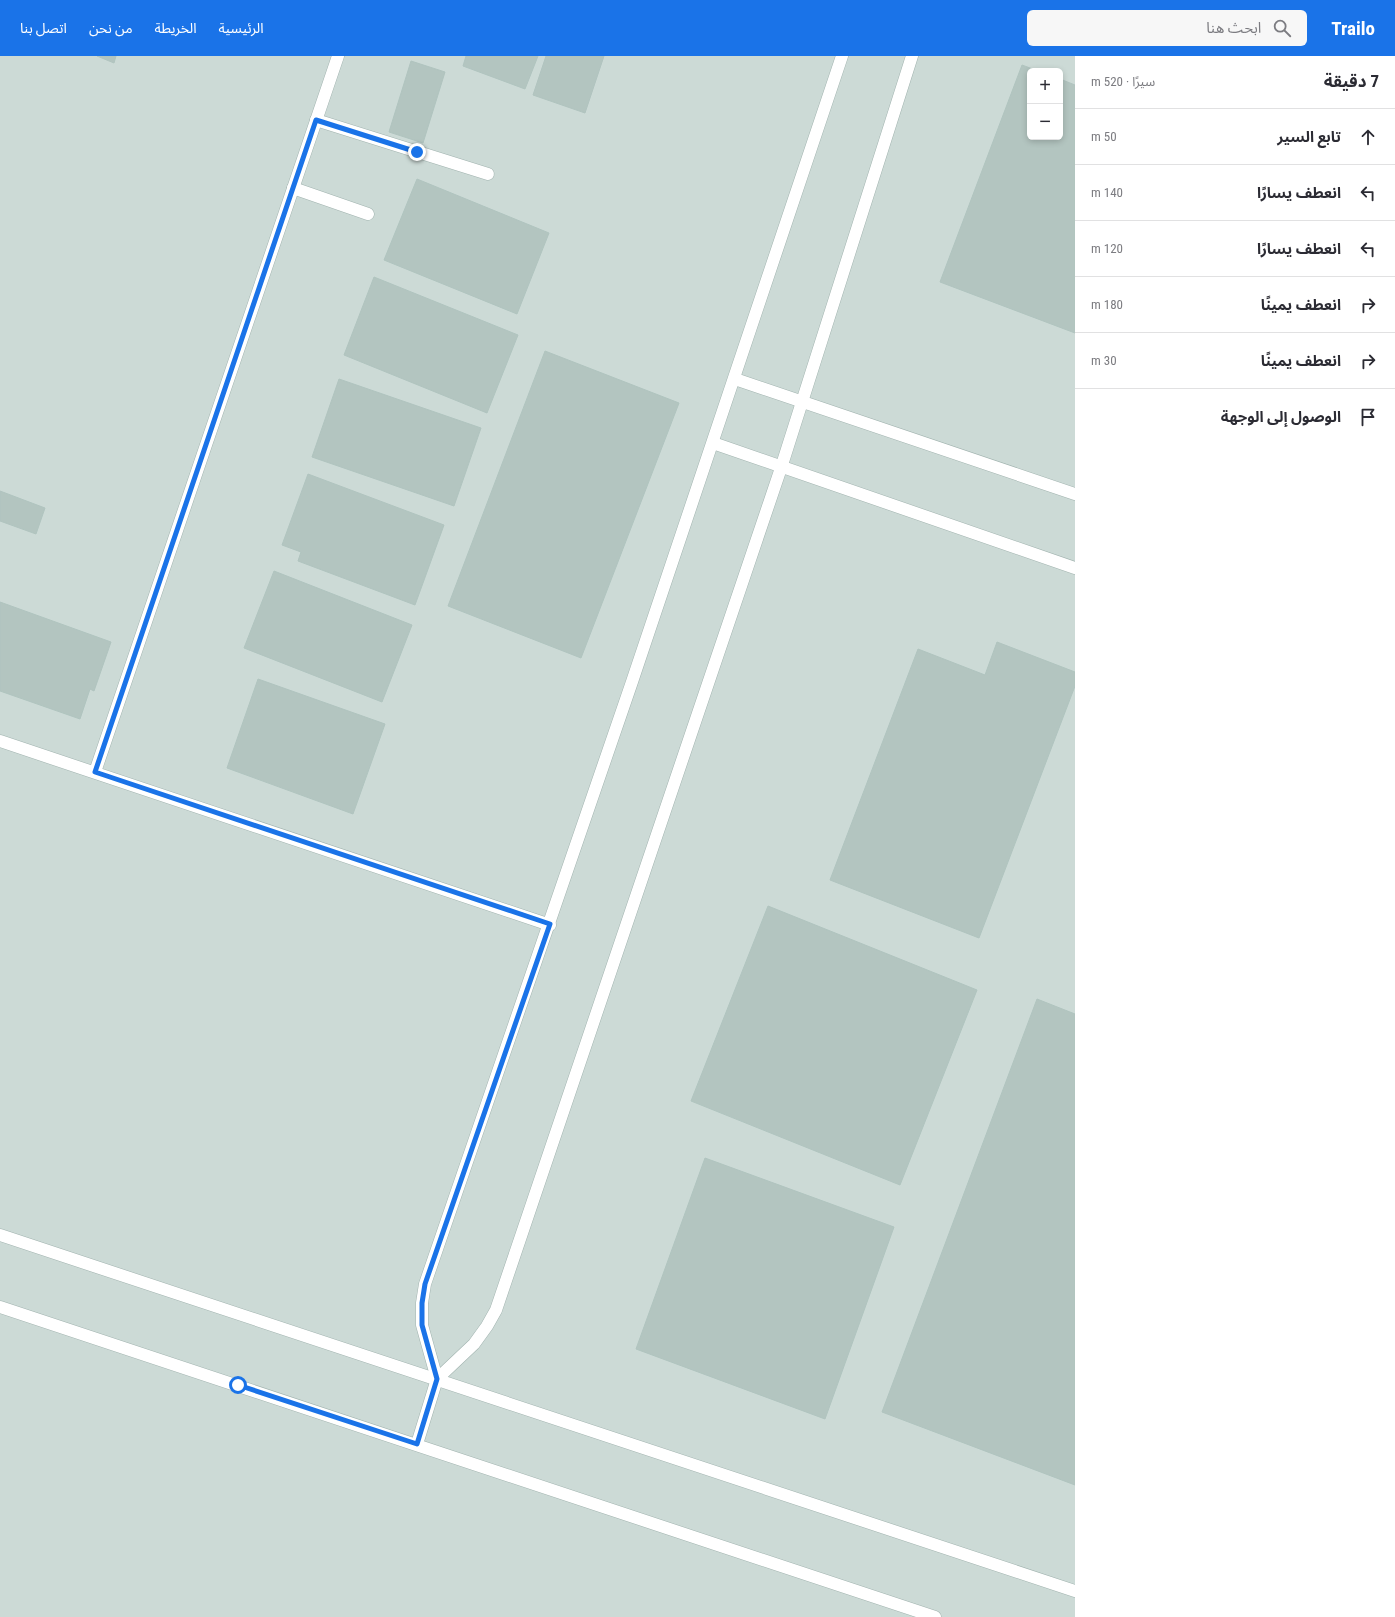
<!DOCTYPE html>
<html lang="ar">
<meta charset="utf-8">
<style>
:root{--surface:#fff;--page:#f7f7f7;--text:#2b2b33;--muted:#7c7c81;--line:#e1e1e2;--accent:#1a73e8}
body{margin:0;font-family:"Roboto Condensed","Noto Sans Arabic",sans-serif;background:var(--page);color:var(--text);direction:rtl}
.controls{position:absolute;right:12px;top:12px;display:grid;overflow:hidden;border-radius:6px;box-shadow:0 2px 6px #0003}
.controls button{width:36px;height:36px;display:grid;place-items:center;padding:0;border:0;border-bottom:1px solid var(--line);background:var(--surface);color:var(--text);font:20px sans-serif}
.stop{position:absolute;width:12px;height:12px;margin:-9px;border:3px solid #1a73e8;border-radius:50%;background:#fff}
.stop.end{background:#1a73e8;border-color:#fff;box-shadow:0 1px 4px #0008}
.list{margin:0;padding:0;list-style:none}
h2{display:flex;justify-content:space-between;align-items:center;height:52px;margin:0;padding:0 16px;font-size:17px}
h2 small{font-size:13px;font-weight:400;color:var(--muted)}
.list li{display:grid;grid-template-columns:26px 1fr auto;gap:12px;align-items:center;box-sizing:border-box;height:56px;padding:0 16px;border-top:1px solid var(--line)}
.list b{display:block;font-size:15px;white-space:nowrap}
.list em{font-size:13px;font-style:normal;color:var(--muted)}
.icon{flex:none;width:22px;height:22px;fill:none;stroke:currentColor;stroke-width:2;stroke-linecap:round;stroke-linejoin:round}
.map{position:relative;flex:none;width:1075px;height:1561px;overflow:hidden;direction:ltr}
header{display:flex;align-items:center;gap:24px;box-sizing:border-box;height:56px;padding:0 20px;background:var(--accent);color:#fff}
header strong{font-size:19px}
nav{display:flex;gap:22px;margin-inline-start:auto;font-size:14px}
.search{width:280px;height:36px;background:var(--page);display:flex;align-items:center;gap:10px;box-sizing:border-box;padding:0 14px;border-radius:6px;color:var(--muted);font-size:15px}
main{display:flex}
aside{flex:1;background:var(--surface)}
.map>svg:first-child{display:block}
.built{fill:#ccdad6;fill-rule:evenodd}
.building{fill:#b3c5c0;stroke:#b0c4bf}
.lines{fill:none;stroke-linecap:round;stroke-linejoin:round}
.lane-casing{stroke:#a1b3af;stroke-width:13}
.lane{stroke:#fff;stroke-width:12}
.route{stroke:#1a73e8;stroke-width:5}
</style>
<header>
<strong>Trailo</strong>
<div class="search"><svg class="icon" aria-label="search" viewBox="0 0 24 24"><circle cx="10" cy="10" r="6"/><path d="M15 15l6 6"/></svg>ابحث هنا</div>
<nav><a>الرئيسية</a><a>الخريطة</a><a>من نحن</a><a>اتصل بنا</a></nav>
</header>
<main>
<aside>
<h2>7 دقيقة<small>سيرًا · 520 m</small></h2>
<ul class="list">
<li><svg class="icon" aria-label="ahead" viewBox="0 0 24 24"><path d="M12 20V5M6 11l6-6 6 6"/></svg><div><b>تابع السير</b></div><em>50 m</em></li>
<li><svg class="icon" aria-label="left" viewBox="0 0 24 24"><path d="M17 20v-9H6M10 6l-5 5 5 5"/></svg><div><b>انعطف يسارًا</b></div><em>140 m</em></li>
<li><svg class="icon" aria-label="left" viewBox="0 0 24 24"><path d="M17 20v-9H6M10 6l-5 5 5 5"/></svg><div><b>انعطف يسارًا</b></div><em>120 m</em></li>
<li><svg class="icon" aria-label="right" viewBox="0 0 24 24"><path d="M7 20v-9h11M14 6l5 5-5 5"/></svg><div><b>انعطف يمينًا</b></div><em>180 m</em></li>
<li><svg class="icon" aria-label="right" viewBox="0 0 24 24"><path d="M7 20v-9h11M14 6l5 5-5 5"/></svg><div><b>انعطف يمينًا</b></div><em>30 m</em></li>
<li><svg class="icon" aria-label="arrive" viewBox="0 0 24 24"><path d="M6 21V4h12l-3 4 3 4H6"/></svg><div><b>الوصول إلى الوجهة</b></div></li>
</ul>
</aside>
<div class="map">
<svg width="1075" height="1561" viewBox="0 0 1075 1561">
<rect width="100%" height="100%" fill="#deebe7"/>
<path class="built" d="M0,0H1075V1561H0ZM1030,15H1060V81H1030Z"/>
<g class="building">
<polygon points="97,0 116,0 114,7"/>
<polygon points="466,0 538,0 525,33 463,10"/>
<polygon points="546,0 604,0 585,57 533,39"/>
<polygon points="411,5 445,16 423,87 389,76"/>
<polygon points="1022,9 1038,15 1030,15 1030,81 1060,81 1060,23 1075,29 1075,277 940,226"/>
<polygon points="417,123 549,177 517,258 384,204"/>
<polygon points="374,221 518,279 487,357 344,299"/>
<polygon points="545,295 679,347 581,602 448,550"/>
<polygon points="339,323 481,372 454,450 312,401"/>
<polygon points="308,418 444,469 415,549 298,505 301,496 282,489"/>
<polygon points="0,435 45,452 36,478 0,465"/>
<polygon points="274,515 412,569 382,646 244,592"/>
<polygon points="0,546 111,586 94,635 90,633 80,663 0,635"/>
<polygon points="997,586 1075,616 1075,630 979,882 830,824 918,593 985,619"/>
<polygon points="258,623 385,668 353,758 227,712"/>
<polygon points="768,850 977,934 900,1129 691,1045"/>
<polygon points="1037,943 1075,958 1075,1429 882,1356"/>
<polygon points="705,1102 894,1171 825,1363 636,1293"/>
</g>
<g class="lines">
<defs>
<g id="lane">
<polyline points="316,64 488,118"/>
<polyline points="293,132 368,158"/>
<polyline points="735,323 1075,438"/>
<polyline points="713,387 1075,512"/>
<polyline points="0,685 550,869"/>
<polyline points="95,716 338,0"/>
<polyline points="0,1179 1075,1535"/>
<polyline points="0,1251 935,1561"/>
<path d="M437,1323L422,1269V1247L425,1228C567,820 706,410 842,0"/>
<polyline points="417,1388 437,1323 474,1288 487,1270 496,1254 781,412 912,0"/>
</g>
</defs>
<use href="#lane" class="lane-casing"/>
<use href="#lane" class="lane"/>
</g>
<g class="lines">
<polyline class="route" points="238,1329 417,1388 437,1323 422,1269 422,1247 425,1228 550,868 95,716 316,64 417,96"/>
</g>
</svg>
<div class="controls">
<button>+</button>
<button>−</button>
</div>
<div class="stop" style="left:238px;top:1329px"></div>
<div class="stop end" style="left:417px;top:96px"></div>
</div>
</main>
